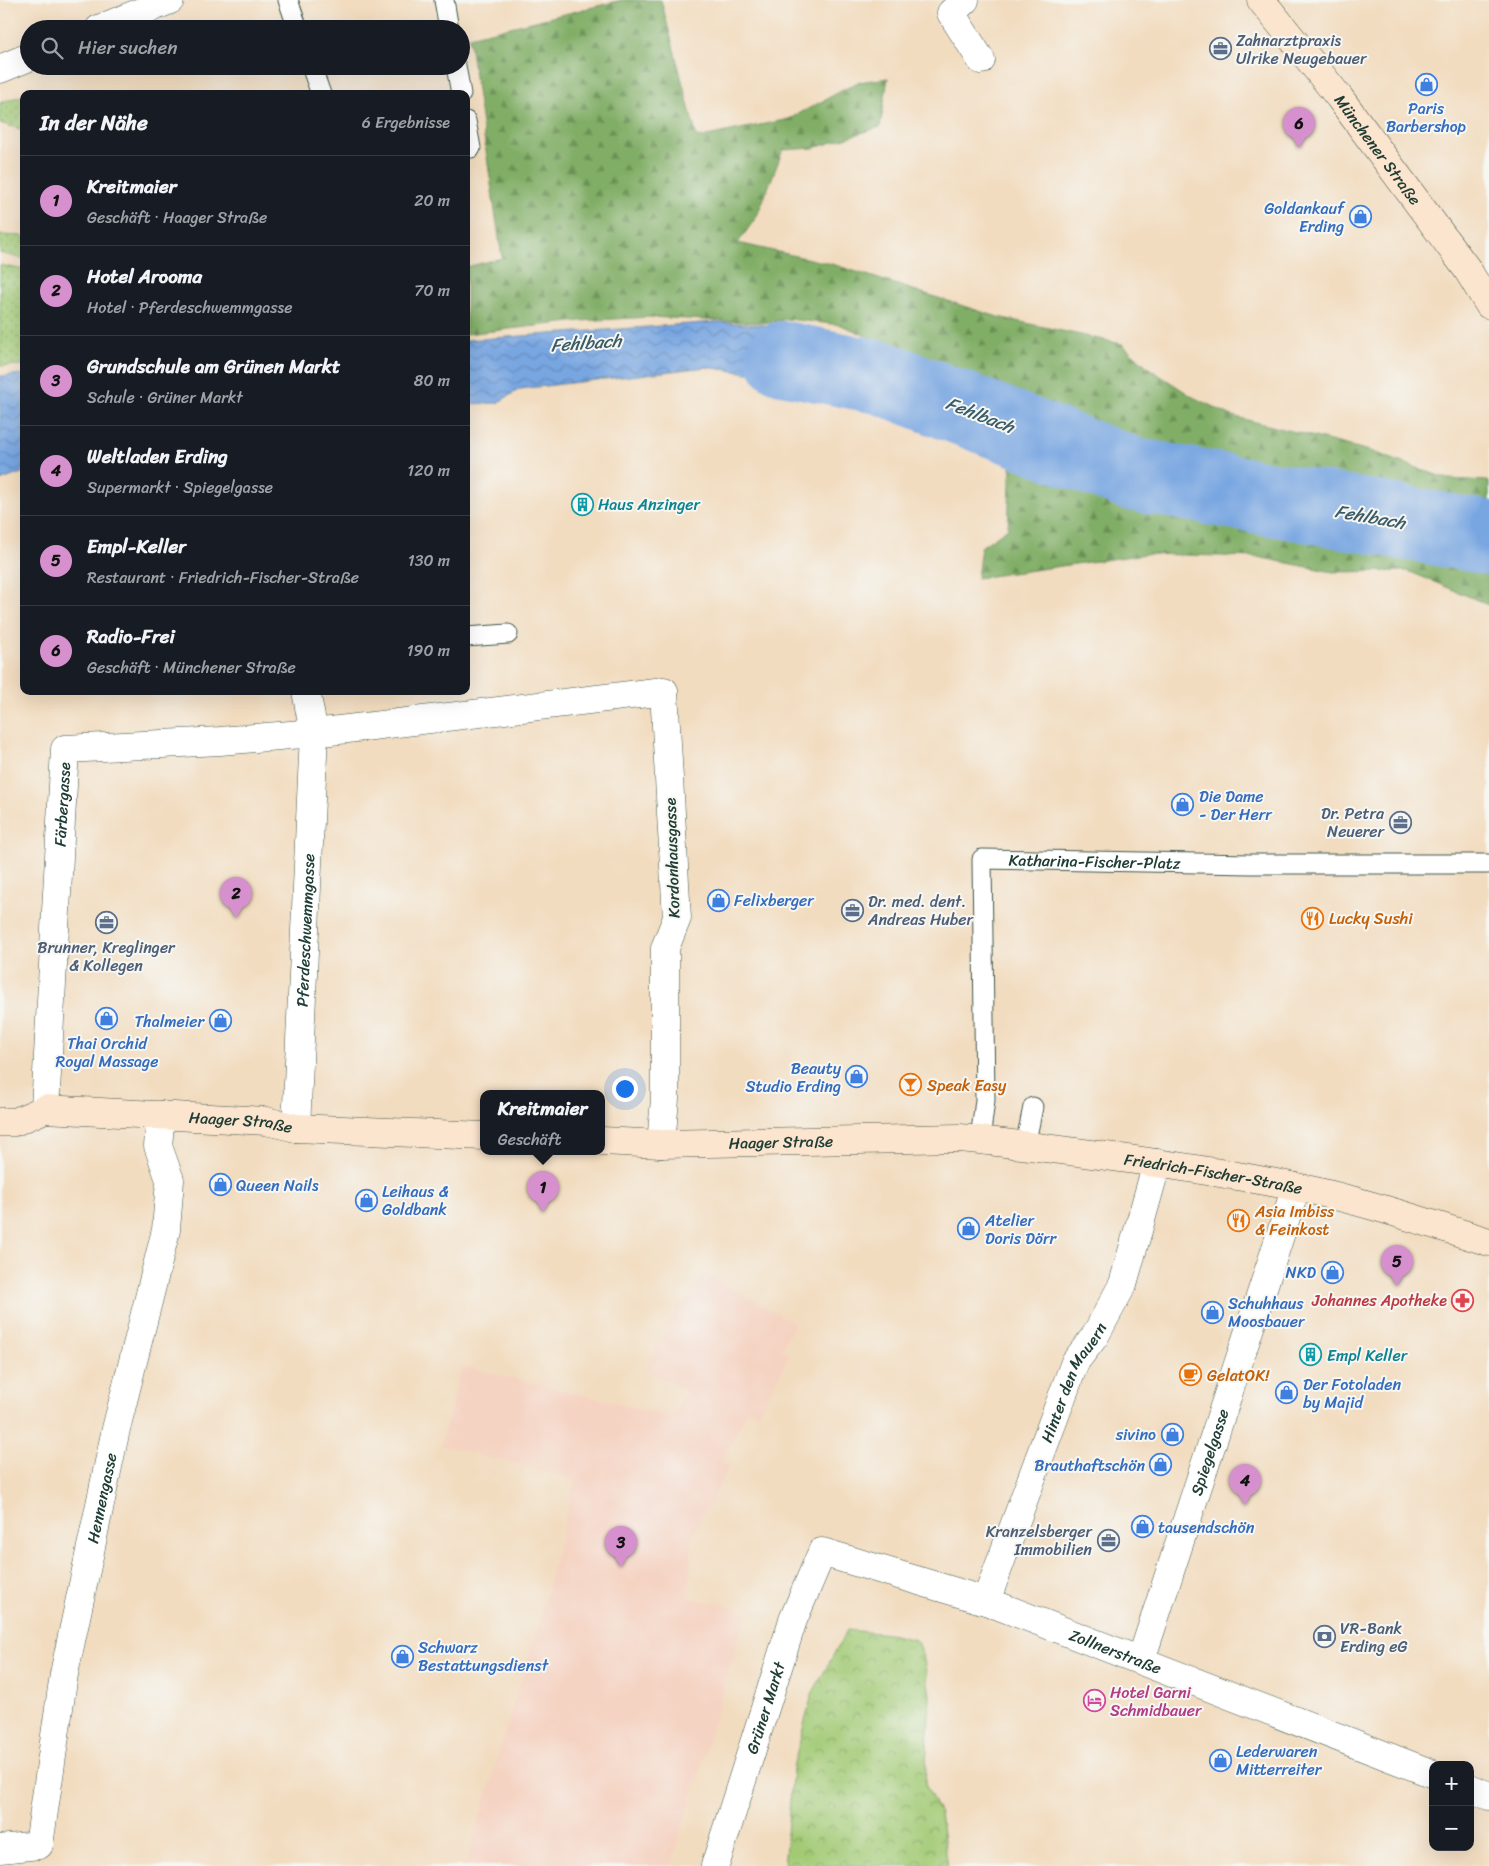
<!DOCTYPE html>
<html lang="de">
<meta charset="utf-8">
<style>
:root{--surface:#171b24;--page:#20242c;--text:#f1f3f6;--muted:#9ea1a6;--line:#363941;--accent:#d690ce}
body{margin:0;font-family:Sriracha,sans-serif;background:var(--page);color:var(--text)}
.controls{position:absolute;right:15px;bottom:15px;display:grid;overflow:hidden;border-radius:10px;box-shadow:0 5px 20px #0002}
.controls button{width:45px;height:45px;display:grid;place-items:center;padding:0;border:0;border-bottom:1px solid var(--line);background:var(--surface);color:var(--text);font:25px sans-serif}
.you{position:absolute;left:624px;top:1088px;width:18px;height:18px;margin:-12px;border:4px solid #fff;border-radius:50%;background:#1a73e8;box-shadow:0 0 0 8px #1a73e833}
.badge{display:grid;place-items:center;width:32px;height:32px;border-radius:50%;background:var(--accent);color:#111;font-size:16px;font-weight:700}
.pin{position:absolute;translate:-50% -41px;filter:drop-shadow(0 1px 2px #0008)}
.pin::after{content:'';position:absolute;top:26px;width:18px;height:15px;background:inherit;clip-path:polygon(0 0,100% 0,50% 100%)}
.popup{position:absolute;left:480px;top:1090px;width:125px;height:65px;box-sizing:border-box;display:grid;place-content:center;border-radius:10px;background:var(--surface);filter:drop-shadow(0 1px 4px #0005);font-size:16px;white-space:nowrap;color:var(--muted)}
.popup b{font-size:19px;color:var(--text)}
.popup::after{content:'';position:absolute;left:50%;top:100%;margin-left:-10px;border:10px solid transparent;border-top-color:var(--surface)}
.list{margin:0;padding:0;list-style:none}
h2{display:flex;justify-content:space-between;align-items:center;height:65px;margin:0;padding:0 20px;font-size:21px}
h2 small{font-size:16px;font-weight:400;color:var(--muted)}
.list li{display:grid;grid-template-columns:32px 1fr auto;gap:15px;align-items:center;box-sizing:border-box;height:90px;padding:0 20px;border-top:1px solid var(--line)}
.list b{display:block;font-size:19px;white-space:nowrap}
.list p{margin:0;font-size:16px;white-space:nowrap;color:var(--muted)}
.list em{font-size:16px;font-style:normal;color:var(--muted)}
.icon{flex:none;width:28px;height:28px;fill:none;stroke:currentColor;stroke-width:2;stroke-linecap:round;stroke-linejoin:round}
.map{position:relative;flex:none;width:1489px;height:1866px;overflow:hidden}
.search{position:absolute;background:var(--surface);box-shadow:0 5px 20px #0002;left:20px;top:20px;width:450px;height:55px;display:flex;align-items:center;gap:12px;box-sizing:border-box;padding:0 18px;border-radius:28px;color:var(--muted);font-size:19px}
.panel{position:absolute;background:var(--surface);box-shadow:0 5px 20px #0002;left:20px;top:90px;width:450px;height:605px;border-radius:10px}
.map>svg:first-child{display:block}
.built{fill:#f5d3c2}
.grass{fill:url(#grass-dots);stroke:#608454}
.forest{fill:url(#forest-firs);stroke:#50764d}
.park{fill:url(#park-crowns);stroke:#608454}
.water{fill:url(#water-waves);stroke:#4c728a}
.lines{fill:none;stroke-linecap:round;stroke-linejoin:round}
.river{stroke:#78a6e1;stroke-width:74}
.lane-casing{stroke:#3f5549;stroke-width:21}
.street-casing{stroke:#3f5549;stroke-width:29}
.secondary-casing{stroke:#3f5549;stroke-width:29}
.lane{stroke:#fff;stroke-width:19}
.street{stroke:#fff;stroke-width:28}
.secondary{stroke:#fce5cf;stroke-width:28}
.labels{text-anchor:middle;dominant-baseline:central;stroke-width:4;stroke-linejoin:round;paint-order:stroke}
.service-label{font-size:16px;fill:#4e5e75;stroke:#f6f6f2;text-anchor:start}
.shop-label{font-size:16px;fill:#366cbe;stroke:#f6f6f2;text-anchor:start}
.street-label{font-size:16px;fill:#1f3d34;stroke:#f6f6f2}
.culture-label{font-size:16px;fill:#0d838f;stroke:#f6f6f2;text-anchor:start}
.food-label{font-size:16px;fill:#c56008;stroke:#f6f6f2;text-anchor:start}
.health-label{font-size:16px;fill:#be3a42;stroke:#f6f6f2;text-anchor:end}
.hotel-label{font-size:16px;fill:#b23c85;stroke:#f6f6f2;text-anchor:start}
.water-label{font-size:18px;font-style:italic;fill:#3a5c68;stroke:#f6f6f2}
</style>
<div class="map">
<svg width="1489" height="1866" viewBox="0 0 1489 1866">
<defs>
<pattern id="grass-dots" width="8" height="8" patternUnits="userSpaceOnUse" patternTransform="scale(1.25)"><rect width="8" height="8" fill="#a2ca75"/><path d="M2 2h.1M6 6h.1" fill="none" stroke="#83a561" stroke-width="1.8" stroke-linecap="round"/></pattern>
<pattern id="forest-firs" width="22" height="20" patternUnits="userSpaceOnUse" patternTransform="scale(1.25)"><rect width="22" height="20" fill="#81ae66"/><path d="M5 1l3.5 6h-7zM16 11l3.5 6h-7z" fill="#698f55"/></pattern>
<pattern id="park-crowns" width="20" height="18" patternUnits="userSpaceOnUse" patternTransform="scale(1.25)"><rect width="20" height="18" fill="#a2ca75"/><path d="M2 6a3 3 0 1 1 6 0M12 15a3 3 0 1 1 6 0" fill="none" stroke="#83a561"/></pattern>
<pattern id="water-waves" width="16" height="10" patternUnits="userSpaceOnUse" patternTransform="scale(1.25)"><rect width="16" height="10" fill="#78a6e1"/><path d="M0 5q4-4 8 0t8 0" fill="none" stroke="#6288b7"/></pattern>
</defs>
<rect width="100%" height="100%" fill="#f6f6f2"/>
<filter id="ink" filterUnits="userSpaceOnUse"><feTurbulence type="fractalNoise" baseFrequency=".02" numOctaves="2"/><feDisplacementMap in="SourceGraphic" scale="10" xChannelSelector="R" yChannelSelector="G"/><feConvolveMatrix kernelMatrix="1 2 1 2 8 2 1 2 1" color-interpolation-filters="sRGB"/></filter>
<filter id="wash" filterUnits="userSpaceOnUse"><feTurbulence type="fractalNoise" baseFrequency=".0096" numOctaves="4" result="noise"/><feDisplacementMap in="SourceGraphic" scale="20" xChannelSelector="R" yChannelSelector="G"/><feGaussianBlur stdDeviation="1.12" result="paint"/><feColorMatrix in="noise" values="0 0 0 0 0 0 0 0 0 0 0 0 0 0 0 0 0 1.4 0 .05"/><feComposite in="paint" operator="in"/></filter>
<g filter="url(#wash)">
<rect width="100%" height="100%" fill="#f2dcbf"/>
<polygon class="built" points="702,1273 795,1323 781,1349 790,1354 758,1414 748,1409 721,1462 729,1467 692,1537 689,1597 747,1611 671,1866 465,1866 540,1617 575,1479 441,1445 462,1366 673,1417 687,1392 645,1369 680,1303 684,1305"/>
<g class="grass">
<polygon points="24,95 24,130 0,123 0,103"/>
<polygon points="0,235 24,236 24,259 0,253"/>
<polygon points="0,265 24,270 24,365 0,366"/>
</g>
<polygon class="forest" points="622,0 661,0 697,138 789,119 858,82 888,78 880,127 814,148 783,150 757,216 738,243 832,264 998,317 1122,344 1150,369 1193,397 1232,416 1370,451 1448,479 1489,481 1489,605 1408,571 1333,572 1257,557 1146,554 977,578 981,547 1008,528 1012,436 882,395 892,347 841,325 788,319 763,323 650,317 580,321 466,334 466,267 502,258 469,37"/>
<polygon class="park" points="847,1630 889,1634 916,1640 924,1660 930,1695 925,1784 940,1814 948,1866 784,1866 793,1768 812,1694"/>
<g class="water">
<polygon points="716,322 805,328 851,340 877,362 883,378 867,390 706,367 520,389 497,403 466,404 466,340"/>
<polygon points="24,374 24,472 0,481 0,376"/>
</g>
<g class="lines">
<polyline class="river" points="783,358 883,378 1132,474 1489,538"/>
</g>
</g>
<g filter="url(#ink)">
<g class="lines">
<defs>
<g id="lane">
<polyline points="288,0 298,29"/>
<polyline points="444,0 449,29"/>
<polyline points="311,66 321,94"/>
<polyline points="456,66 461,94"/>
<polyline points="466,121 471,148 466,149"/>
<polyline points="466,637 508,634"/>
<path id="s1" d="M980,1140L985,1100L982,859L1251,864H1489"/>
<polyline points="1025,1146 1033,1107"/>
</g>
<g id="street">
<polyline points="965,0 951,13 981,60"/>
<polyline points="99,29 170,0"/>
<polyline points="0,69 29,57"/>
<path id="s2" d="M45,1109L65,749L220,741L314,733L664,691L677,918L665,948V1099L661,1144"/>
<path id="s3" d="M296,1128L314,733L306,691"/>
<path id="s4" d="M986,1601L1075,1362L1095,1336L1123,1284L1157,1163"/>
<path id="s5" d="M1141,1660L1296,1187"/>
<polyline points="1470,1788 1489,1796"/>
<path id="s6" d="M0,1849L39,1845L64,1674L116,1429L166,1230L170,1180L158,1146L161,1115"/>
<path id="s7" d="M715,1866L793,1620L822,1552L986,1601L1433,1774"/>
</g>
<g id="secondary">
<path id="s8" d="M1261,0L1339,97L1467,269L1489,305"/>
<path id="s9" d="M0,1122H15L45,1109L266,1121L296,1128L484,1136"/>
<path id="s10" d="M602,1141L661,1144L960,1138L980,1140C1085,1153 1192,1166 1296,1187C1361,1200 1425,1222 1489,1242"/>
</g>
</defs>
<use href="#lane" class="lane-casing"/>
<use href="#street" class="street-casing"/>
<use href="#secondary" class="secondary-casing"/>
<use href="#lane" class="lane"/>
<use href="#street" class="street"/>
<use href="#secondary" class="secondary"/>
</g>
</g>
<defs>
<symbol id="office-ring" viewBox="-11 -11 22 22"><circle r="9.5" fill="#f6f6f2" stroke="#5c6f8a" stroke-width="1.5"/><path d="M-6-3h4V-5.5h4V-3h4V5H-6ZM-1-4.5V-3h2v-1.5ZM-6 0V1H6V0Z" fill="#5c6f8a"/></symbol>
<symbol id="shop-ring" viewBox="-11 -11 22 22"><circle r="9.5" fill="#f6f6f2" stroke="#3f7fe0" stroke-width="1.5"/><path d="M-5-2.5h2.3a2.7 3.5 0 0 1 5.4 0H5L5.5 6h-11ZM-1.5-2.5h3a1.5 2.3 0 0 0-3 0Z" fill="#3f7fe0"/></symbol>
<symbol id="building-ring" viewBox="-11 -11 22 22"><circle r="9.5" fill="#f6f6f2" stroke="#0f9aa8" stroke-width="1.5"/><path d="M-4-6H4V6H1V3H-1V6H-4ZM-2.5-4.3h1.7v1.8h-1.7ZM.8-4.3h1.7v1.8H.8ZM-2.5-1h1.7V.8h-1.7ZM.8-1h1.7V.8H.8Z" fill="#0f9aa8"/></symbol>
<symbol id="restaurant-ring" viewBox="-11 -11 22 22"><circle r="9.5" fill="#f6f6f2" stroke="#e8710a" stroke-width="1.5"/><path d="M-5-6h1v4h1v-4h1v4h1v-4h1v5L-1.5 .5V6h-2V.5L-5-1ZM5-6V6H3V1.5H1.5Q1.5-4 5-6Z" fill="#e8710a"/></symbol>
<symbol id="bar-ring" viewBox="-11 -11 22 22"><circle r="9.5" fill="#f6f6f2" stroke="#e8710a" stroke-width="1.5"/><path d="M-6-5H6L.8 .8V4.5H3.5V6h-7V4.5H-.8V.8Z" fill="#e8710a"/></symbol>
<symbol id="pharmacy-ring" viewBox="-11 -11 22 22"><circle r="9.5" fill="#f6f6f2" stroke="#e0444e" stroke-width="1.5"/><path d="M-2-6h4v4h4v4h-4v4h-4v-4h-4v-4h4Z" fill="#e0444e"/></symbol>
<symbol id="cafe-ring" viewBox="-11 -11 22 22"><circle r="9.5" fill="#f6f6f2" stroke="#e8710a" stroke-width="1.5"/><path d="M-5.5-4.5H6V0H3Q3 3.5 0 3.5H-2.5Q-5.5 3.5-5.5 0ZM3-3.2v2h1.7v-2ZM-6 4.5H4V6H-6Z" fill="#e8710a"/></symbol>
<symbol id="bank-ring" viewBox="-11 -11 22 22"><circle r="9.5" fill="#f6f6f2" stroke="#5c6f8a" stroke-width="1.5"/><path d="M-6-4H6V4H-6ZM0-2.3a2.3 2.3 0 1 0 0 4.6a2.3 2.3 0 1 0 0-4.6Z" fill="#5c6f8a"/></symbol>
<symbol id="hotel-ring" viewBox="-11 -11 22 22"><circle r="9.5" fill="#f6f6f2" stroke="#d1479c" stroke-width="1.5"/><path d="M-6-4.5h1.5V1H6V5H4.5V3h-9V5H-6ZM-4 0a1.8 1.8 0 1 1 3.6 0ZM.5 0V-2.5h3Q6-2.5 6 0Z" fill="#d1479c"/></symbol>
</defs>
<g fill-rule="evenodd">
<use href="#office-ring" x="1208" y="36" width="25" height="25"/>
<use href="#shop-ring" x="1414" y="72" width="25" height="25"/>
<use href="#shop-ring" x="1348" y="204" width="25" height="25"/>
<use href="#building-ring" x="570" y="492" width="25" height="25"/>
<use href="#shop-ring" x="1170" y="792" width="25" height="25"/>
<use href="#office-ring" x="1388" y="810" width="25" height="25"/>
<use href="#shop-ring" x="706" y="888" width="25" height="25"/>
<use href="#office-ring" x="840" y="898" width="25" height="25"/>
<use href="#restaurant-ring" x="1300" y="906" width="25" height="25"/>
<use href="#office-ring" x="94" y="910" width="25" height="25"/>
<use href="#shop-ring" x="94" y="1006" width="25" height="25"/>
<use href="#shop-ring" x="208" y="1008" width="25" height="25"/>
<use href="#shop-ring" x="844" y="1064" width="25" height="25"/>
<use href="#bar-ring" x="898" y="1072" width="25" height="25"/>
<use href="#shop-ring" x="208" y="1172" width="25" height="25"/>
<use href="#shop-ring" x="354" y="1188" width="25" height="25"/>
<use href="#restaurant-ring" x="1226" y="1208" width="25" height="25"/>
<use href="#shop-ring" x="956" y="1216" width="25" height="25"/>
<use href="#shop-ring" x="1320" y="1260" width="25" height="25"/>
<use href="#pharmacy-ring" x="1450" y="1288" width="25" height="25"/>
<use href="#shop-ring" x="1200" y="1300" width="25" height="25"/>
<use href="#building-ring" x="1298" y="1342" width="25" height="25"/>
<use href="#cafe-ring" x="1178" y="1362" width="25" height="25"/>
<use href="#shop-ring" x="1274" y="1380" width="25" height="25"/>
<use href="#shop-ring" x="1160" y="1422" width="25" height="25"/>
<use href="#shop-ring" x="1148" y="1452" width="25" height="25"/>
<use href="#shop-ring" x="1130" y="1514" width="25" height="25"/>
<use href="#office-ring" x="1096" y="1528" width="25" height="25"/>
<use href="#bank-ring" x="1312" y="1624" width="25" height="25"/>
<use href="#shop-ring" x="390" y="1644" width="25" height="25"/>
<use href="#hotel-ring" x="1082" y="1688" width="25" height="25"/>
<use href="#shop-ring" x="1208" y="1748" width="25" height="25"/>
</g>
<g class="labels">
<g class="service-label">
<text x="1236" y="40">Zahnarztpraxis<tspan x="1236" dy="18">Ulrike Neugebauer</tspan></text>
<text x="1384" y="813" text-anchor="end">Dr. Petra<tspan x="1384" dy="18">Neuerer</tspan></text>
<text x="868" y="901">Dr. med. dent.<tspan x="868" dy="18">Andreas Huber</tspan></text>
<text x="106" y="947" text-anchor="middle">Brunner, Kreglinger<tspan x="106" dy="18">&amp; Kollegen</tspan></text>
<text x="1092" y="1531" text-anchor="end">Kranzelsberger<tspan x="1092" dy="18">Immobilien</tspan></text>
<text x="1340" y="1628">VR-Bank<tspan x="1340" dy="18">Erding eG</tspan></text>
</g>
<g class="shop-label">
<text x="1426" y="108" text-anchor="middle">Paris<tspan x="1426" dy="18">Barbershop</tspan></text>
<text x="1344" y="208" text-anchor="end">Goldankauf<tspan x="1344" dy="18">Erding</tspan></text>
<text x="1199" y="796">Die Dame<tspan x="1199" dy="18">- Der Herr</tspan></text>
<text x="734" y="900">Felixberger</text>
<text x="204" y="1021" text-anchor="end">Thalmeier</text>
<text x="107" y="1043" text-anchor="middle">Thai Orchid<tspan x="107" dy="18">Royal Massage</tspan></text>
<text x="841" y="1068" text-anchor="end">Beauty<tspan x="841" dy="18">Studio Erding</tspan></text>
<text x="236" y="1185">Queen Nails</text>
<text x="382" y="1191">Leihaus &amp;<tspan x="382" dy="18">Goldbank</tspan></text>
<text x="985" y="1220">Atelier<tspan x="985" dy="18">Doris Dörr</tspan></text>
<text x="1316" y="1272" text-anchor="end">NKD</text>
<text x="1228" y="1303">Schuhhaus<tspan x="1228" dy="18">Moosbauer</tspan></text>
<text x="1303" y="1384">Der Fotoladen<tspan x="1303" dy="18">by Majid</tspan></text>
<text x="1156" y="1434" text-anchor="end">sivino</text>
<text x="1145" y="1465" text-anchor="end">Brauthaftschön</text>
<text x="1158" y="1527">tausendschön</text>
<text x="418" y="1647">Schwarz<tspan x="418" dy="18">Bestattungsdienst</tspan></text>
<text x="1236" y="1751">Lederwaren<tspan x="1236" dy="18">Mitterreiter</tspan></text>
</g>
<g class="street-label">
<text stroke="none"><textPath href="#s8" startOffset="190">Münchener Straße</textPath></text>
<text stroke="none"><textPath href="#s2" startOffset="305">Färbergasse</textPath></text>
<text transform="translate(672 858) rotate(-92)">Kordonhausgasse</text>
<text stroke="none"><textPath href="#s1" startOffset="394">Katharina-Fischer-Platz</textPath></text>
<text stroke="none"><textPath href="#s3" startOffset="198">Pferdeschwemmgasse</textPath></text>
<text stroke="none"><textPath href="#s9" startOffset="244">Haager Straße</textPath></text>
<text stroke="none"><textPath href="#s10" startOffset="179">Haager Straße</textPath></text>
<text stroke="none"><textPath href="#s10" startOffset="614">Friedrich-Fischer-Straße</textPath></text>
<text stroke="none"><textPath href="#s4" startOffset="236">Hinter den Mauern</textPath></text>
<text stroke="none"><textPath href="#s5" startOffset="219">Spiegelgasse</textPath></text>
<text stroke="none"><textPath href="#s6" startOffset="392">Hennengasse</textPath></text>
<text stroke="none"><textPath href="#s7" startOffset="642">Zollnerstraße</textPath></text>
<text stroke="none"><textPath href="#s7" startOffset="166">Grüner Markt</textPath></text>
</g>
<g class="culture-label">
<text x="598" y="504">Haus Anzinger</text>
<text x="1327" y="1355">Empl Keller</text>
</g>
<g class="food-label">
<text x="1329" y="918">Lucky Sushi</text>
<text x="927" y="1085">Speak Easy</text>
<text x="1255" y="1211">Asia Imbiss<tspan x="1255" dy="18">&amp; Feinkost</tspan></text>
<text x="1207" y="1375">GelatOK!</text>
</g>
<g class="health-label">
<text x="1447" y="1300">Johannes Apotheke</text>
</g>
<g class="hotel-label">
<text x="1110" y="1692">Hotel Garni<tspan x="1110" dy="18">Schmidbauer</tspan></text>
</g>
<g class="water-label">
<text transform="translate(586 343) rotate(-4)">Fehlbach</text>
<text transform="translate(980 415) rotate(21)">Fehlbach</text>
<text transform="translate(1370 517) rotate(10)">Fehlbach</text>
</g>
</g>
</svg>
<div class="controls">
<button>+</button>
<button>−</button>
</div>
<div class="you"></div>
<div class="pin badge" style="left:543px;top:1212px">1</div>
<div class="popup"><b>Kreitmaier</b>Geschäft</div>
<div class="pin badge" style="left:236px;top:918px">2</div>
<div class="pin badge" style="left:621px;top:1567px">3</div>
<div class="pin badge" style="left:1245px;top:1505px">4</div>
<div class="pin badge" style="left:1397px;top:1286px">5</div>
<div class="pin badge" style="left:1299px;top:148px">6</div>
<div class="search"><svg class="icon" aria-label="search" viewBox="0 0 24 24"><circle cx="10" cy="10" r="6"/><path d="M15 15l6 6"/></svg>Hier suchen</div>
<section class="panel">
<h2>In der Nähe<small>6 Ergebnisse</small></h2>
<ul class="list">
<li><span class="badge">1</span><div><b>Kreitmaier</b><p>Geschäft · Haager Straße</p></div><em>20 m</em></li>
<li><span class="badge">2</span><div><b>Hotel Arooma</b><p>Hotel · Pferdeschwemmgasse</p></div><em>70 m</em></li>
<li><span class="badge">3</span><div><b>Grundschule am Grünen Markt</b><p>Schule · Grüner Markt</p></div><em>80 m</em></li>
<li><span class="badge">4</span><div><b>Weltladen Erding</b><p>Supermarkt · Spiegelgasse</p></div><em>120 m</em></li>
<li><span class="badge">5</span><div><b>Empl-Keller</b><p>Restaurant · Friedrich-Fischer-Straße</p></div><em>130 m</em></li>
<li><span class="badge">6</span><div><b>Radio-Frei</b><p>Geschäft · Münchener Straße</p></div><em>190 m</em></li>
</ul>
</section>
</div>
